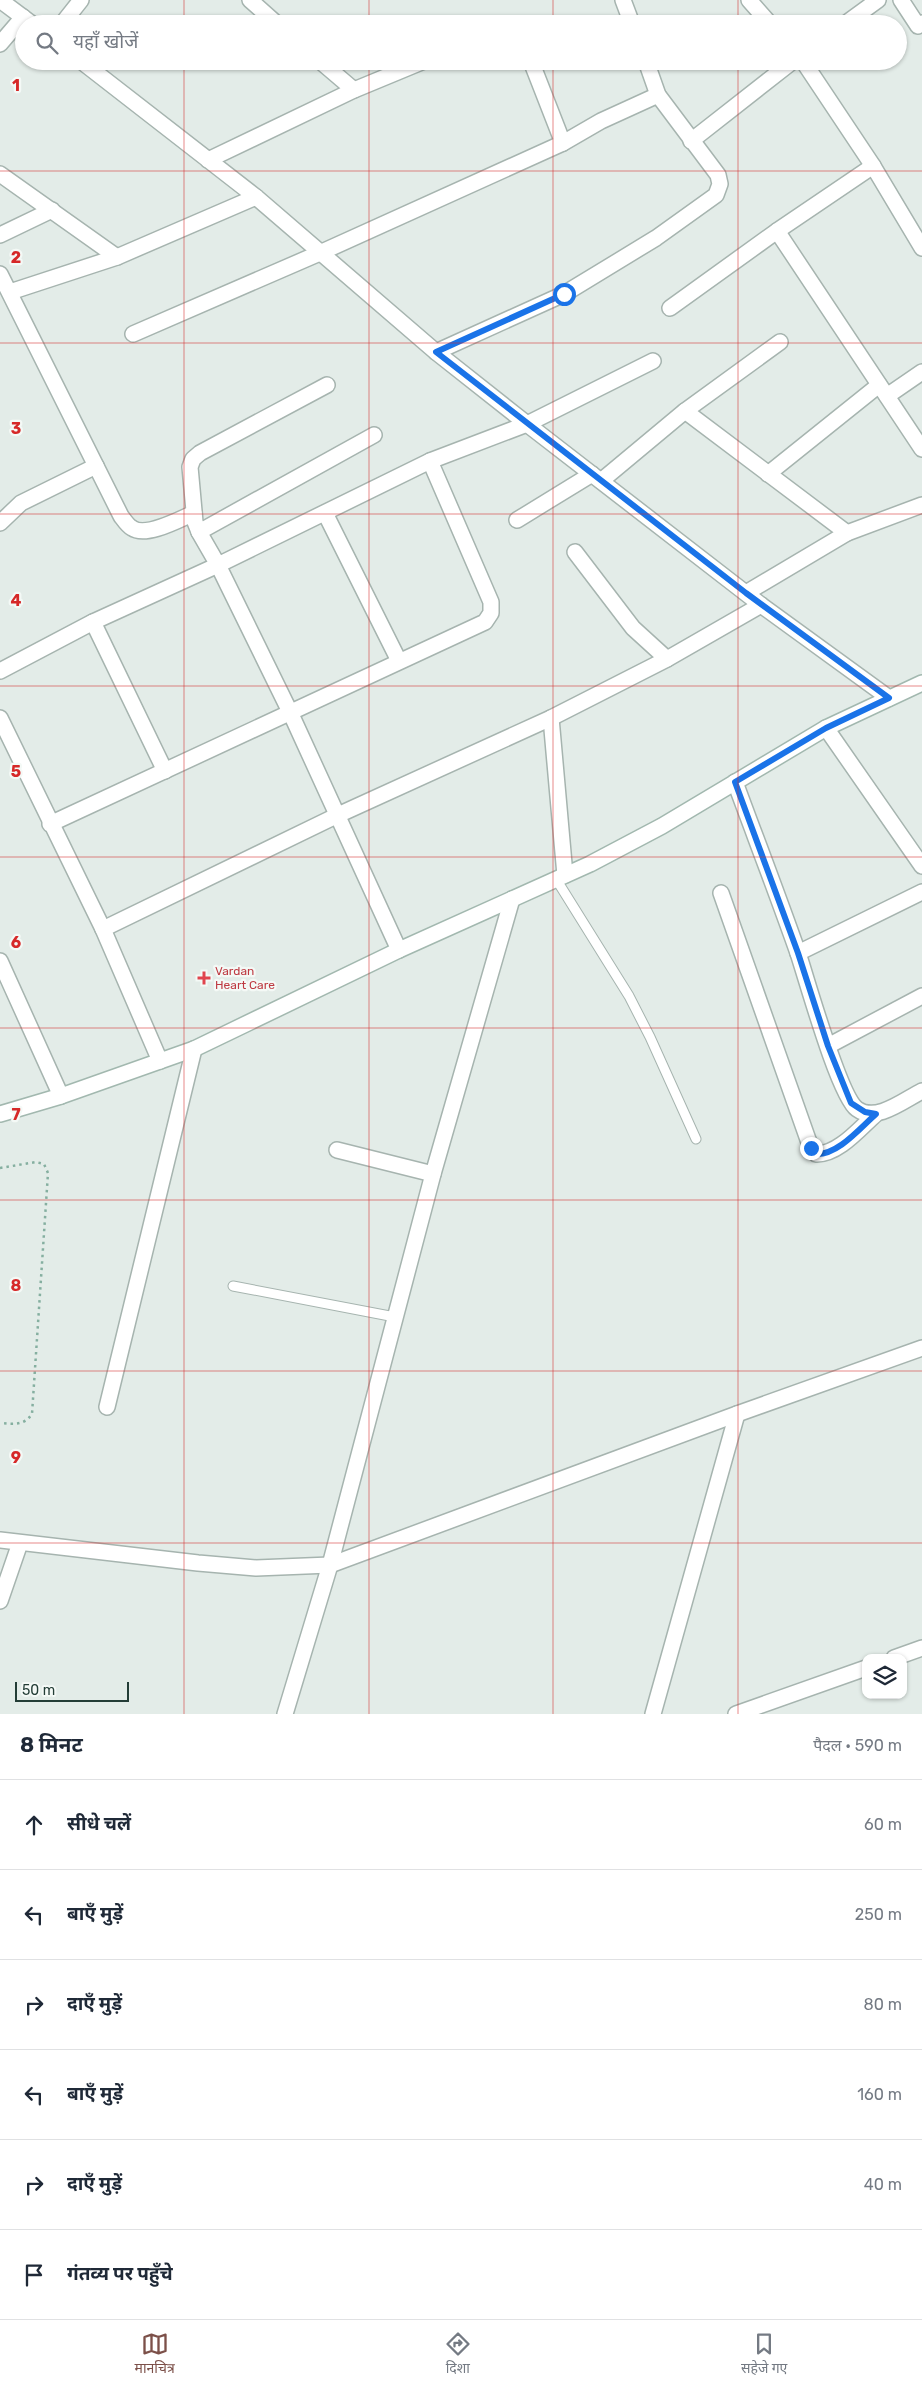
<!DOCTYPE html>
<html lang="hi">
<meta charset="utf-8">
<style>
:root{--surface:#fff;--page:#f2f2f3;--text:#1f2937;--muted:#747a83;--line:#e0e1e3;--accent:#7c5049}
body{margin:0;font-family:Rubik,"Noto Sans Devanagari",sans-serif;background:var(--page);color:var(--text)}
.controls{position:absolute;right:15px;bottom:15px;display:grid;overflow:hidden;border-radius:10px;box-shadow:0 1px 4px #0004}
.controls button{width:45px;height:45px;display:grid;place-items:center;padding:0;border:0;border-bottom:1px solid var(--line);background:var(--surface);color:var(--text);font:25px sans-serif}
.scale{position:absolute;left:15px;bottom:12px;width:114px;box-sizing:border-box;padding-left:5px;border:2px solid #233d36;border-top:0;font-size:14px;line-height:18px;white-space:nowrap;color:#233d36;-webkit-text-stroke:4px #f4f9f6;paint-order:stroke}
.stop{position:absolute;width:15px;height:15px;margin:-11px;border:4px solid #1a73e8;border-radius:50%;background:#fff}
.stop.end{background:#1a73e8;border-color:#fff;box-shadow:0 1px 5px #0008}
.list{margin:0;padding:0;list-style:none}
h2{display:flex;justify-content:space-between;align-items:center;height:65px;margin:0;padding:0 20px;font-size:21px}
h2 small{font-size:16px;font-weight:400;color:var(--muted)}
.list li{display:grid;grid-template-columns:32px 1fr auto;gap:15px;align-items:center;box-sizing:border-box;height:90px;padding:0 20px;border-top:1px solid var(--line)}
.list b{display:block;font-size:19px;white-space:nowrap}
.list em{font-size:16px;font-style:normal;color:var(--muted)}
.icon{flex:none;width:28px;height:28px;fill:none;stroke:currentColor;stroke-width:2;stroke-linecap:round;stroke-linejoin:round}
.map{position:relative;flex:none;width:922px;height:1714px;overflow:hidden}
.search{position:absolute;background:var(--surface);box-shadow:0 1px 4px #0004;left:15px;right:15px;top:15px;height:55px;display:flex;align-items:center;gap:12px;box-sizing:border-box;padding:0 18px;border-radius:28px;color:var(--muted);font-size:19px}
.sheet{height:605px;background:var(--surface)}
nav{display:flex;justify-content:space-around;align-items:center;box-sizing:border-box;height:70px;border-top:1px solid var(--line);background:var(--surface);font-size:14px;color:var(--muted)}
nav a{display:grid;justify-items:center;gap:2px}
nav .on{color:var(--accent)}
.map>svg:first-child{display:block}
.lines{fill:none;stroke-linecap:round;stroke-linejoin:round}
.lane-casing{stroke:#a6b4af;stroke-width:11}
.street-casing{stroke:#a6b4af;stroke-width:18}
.secondary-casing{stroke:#a2b8af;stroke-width:18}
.path{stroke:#85afa0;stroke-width:2.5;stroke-dasharray:2.5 4;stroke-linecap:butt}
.lane{stroke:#fff;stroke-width:9}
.street{stroke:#fff;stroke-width:15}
.secondary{stroke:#fff;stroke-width:15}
.route{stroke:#1a73e8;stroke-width:6}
.grid{fill:none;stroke:#d62828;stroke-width:1;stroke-opacity:0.55}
.health-dot{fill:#e0444e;stroke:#f4f9f6;stroke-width:2}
.labels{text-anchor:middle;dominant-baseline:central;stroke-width:4.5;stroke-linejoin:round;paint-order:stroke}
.health-label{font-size:12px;fill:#be3a42;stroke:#f4f9f6;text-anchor:start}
.grid-label{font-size:16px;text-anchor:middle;font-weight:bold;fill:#d62828;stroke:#f4f9f6;stroke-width:4.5;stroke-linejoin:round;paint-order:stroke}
</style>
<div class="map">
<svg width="922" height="1714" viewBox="0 0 922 1714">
<rect width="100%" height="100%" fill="#e3ece8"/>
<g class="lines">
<defs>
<g id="lane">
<polyline points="556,879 629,996 650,1037 696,1139"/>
<polyline points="233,1286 395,1317"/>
</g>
<g id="street">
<polyline points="0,0 32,24"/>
<polyline points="250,0 277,24"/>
<polyline points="623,0 632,24"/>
<polyline points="749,0 770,24"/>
<polyline points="901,0 918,26 922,23"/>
<polyline points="62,24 81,0"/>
<polyline points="845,24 878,0"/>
<polyline points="0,44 23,17"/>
<polyline points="81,61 256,197 436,352 527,424 761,605 889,698"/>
<polyline points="320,61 354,90"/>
<polyline points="531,61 563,143"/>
<polyline points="803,61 873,166 922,248"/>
<polyline points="691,141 793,61"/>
<polyline points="208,160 354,90 424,61"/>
<polyline points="0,174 117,257"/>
<polyline points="777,231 922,449"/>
<polyline points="0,235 52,210"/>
<path d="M0,274L121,516C124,520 128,526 132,528C146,538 180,519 194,513"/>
<polyline points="10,292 117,257 256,197"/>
<polyline points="670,308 777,231 873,166"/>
<polyline points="133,334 322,252 563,143 601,121 658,95"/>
<polyline points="436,352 564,294 656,238 716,195 720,184 718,175 658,95 646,61"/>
<polyline points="327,385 200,453 193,459 190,467 195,522 199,532 218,565 291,714 399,950"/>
<polyline points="887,396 922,372"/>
<polyline points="685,411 847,533"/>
<polyline points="768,474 879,385"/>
<polyline points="601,481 685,411 780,342"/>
<polyline points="325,513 399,661"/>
<polyline points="517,520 592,474"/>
<polyline points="0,523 21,503 96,466"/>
<polyline points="199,532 374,435"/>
<polyline points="575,552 633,628 667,659"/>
<polyline points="746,593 847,533 922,505"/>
<polyline points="93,622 165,771"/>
<polyline points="0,671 93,622 218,565 430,461 527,424 653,361"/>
<polyline points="0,718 103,929 160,1061"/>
<polyline points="551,718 565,875"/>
<polyline points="826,728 922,866"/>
<path d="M735,782C756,839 778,896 798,953C807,980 839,1096 857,1109C876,1123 904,1100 922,1091"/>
<polyline points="50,824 485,622 491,613 491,602 430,461"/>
<path d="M721,893L811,1148L816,1154C838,1155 860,1128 876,1114"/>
<polyline points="103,929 338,815 551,718 667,659 761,605"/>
<polyline points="798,953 922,892"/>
<polyline points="0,961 61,1096"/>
<polyline points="828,1046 922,996"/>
<polyline points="337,1150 433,1174"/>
<polyline points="107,1407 194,1049"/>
<polyline points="0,1540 198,1563 256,1568 330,1565 737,1414 922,1348"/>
<polyline points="0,1601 20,1543"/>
<polyline points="894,1658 922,1648"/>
<polyline points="285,1714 330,1565 433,1174 512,899"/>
<polyline points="653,1714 737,1414"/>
<polyline points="736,1714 866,1668"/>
</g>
<polyline id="secondary" points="0,1114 61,1096 194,1049 399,950 590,864 662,826 826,728 922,683"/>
</defs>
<use href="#lane" class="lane-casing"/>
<use href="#street" class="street-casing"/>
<use href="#secondary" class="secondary-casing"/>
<path class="path" d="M0,1168L36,1162L44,1164L48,1173L32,1414C24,1426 13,1424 0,1423"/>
<use href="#lane" class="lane"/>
<use href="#street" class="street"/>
<use href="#secondary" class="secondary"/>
</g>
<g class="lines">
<path class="route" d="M564,294L436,352L746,593L889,698L826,728L735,782L798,953L828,1046L851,1103L865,1112L876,1114C860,1128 838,1155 816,1154L811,1148"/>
</g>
<path class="grid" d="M184,0V24M369,0V24M553,0V24M738,0V24M184,61V1714M369,61V1714M553,61V1714M738,61V1714M0,171H922M0,343H922M0,514H922M0,686H922M0,857H922M0,1028H922M0,1200H922M0,1371H922M0,1543H922"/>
<path class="health-dot" d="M201.5 970.5h5v5h5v5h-5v5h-5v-5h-5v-5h5z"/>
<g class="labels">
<g class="health-label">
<text x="215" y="971">Vardan<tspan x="215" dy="14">Heart Care</tspan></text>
</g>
</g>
<g class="grid-label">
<text x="16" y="91">1</text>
<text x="16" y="263">2</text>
<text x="16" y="434">3</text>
<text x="16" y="606">4</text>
<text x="16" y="777">5</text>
<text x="16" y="948">6</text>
<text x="16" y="1120">7</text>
<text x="16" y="1291">8</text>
<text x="16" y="1463">9</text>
</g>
</svg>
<div class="controls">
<button><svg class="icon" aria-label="layers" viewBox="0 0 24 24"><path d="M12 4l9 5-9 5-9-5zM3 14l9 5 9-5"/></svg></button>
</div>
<div class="scale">50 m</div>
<div class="stop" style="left:564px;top:294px"></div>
<div class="stop end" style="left:811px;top:1148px"></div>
<div class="search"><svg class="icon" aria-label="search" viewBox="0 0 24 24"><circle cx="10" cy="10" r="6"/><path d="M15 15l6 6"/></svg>यहाँ खोजें</div>
</div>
<section class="sheet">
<h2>8 मिनट<small>पैदल · 590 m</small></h2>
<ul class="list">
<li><svg class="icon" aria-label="ahead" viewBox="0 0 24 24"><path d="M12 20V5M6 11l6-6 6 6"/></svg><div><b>सीधे चलें</b></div><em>60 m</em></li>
<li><svg class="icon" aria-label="left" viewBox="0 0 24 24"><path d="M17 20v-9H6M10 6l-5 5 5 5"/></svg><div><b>बाएँ मुड़ें</b></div><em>250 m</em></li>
<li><svg class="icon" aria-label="right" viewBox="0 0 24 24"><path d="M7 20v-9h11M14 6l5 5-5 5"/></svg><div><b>दाएँ मुड़ें</b></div><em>80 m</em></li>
<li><svg class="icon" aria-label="left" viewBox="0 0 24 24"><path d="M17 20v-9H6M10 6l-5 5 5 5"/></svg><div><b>बाएँ मुड़ें</b></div><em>160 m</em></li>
<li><svg class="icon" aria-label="right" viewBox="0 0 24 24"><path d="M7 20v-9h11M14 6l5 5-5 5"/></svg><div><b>दाएँ मुड़ें</b></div><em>40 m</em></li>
<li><svg class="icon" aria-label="arrive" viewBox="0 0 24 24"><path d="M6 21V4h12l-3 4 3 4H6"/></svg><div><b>गंतव्य पर पहुँचे</b></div></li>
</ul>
</section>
<nav>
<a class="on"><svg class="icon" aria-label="map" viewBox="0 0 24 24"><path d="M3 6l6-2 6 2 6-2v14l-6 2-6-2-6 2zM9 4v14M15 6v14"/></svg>मानचित्र</a>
<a><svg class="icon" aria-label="directions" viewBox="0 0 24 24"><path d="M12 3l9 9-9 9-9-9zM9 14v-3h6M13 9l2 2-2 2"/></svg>दिशा</a>
<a><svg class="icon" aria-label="saved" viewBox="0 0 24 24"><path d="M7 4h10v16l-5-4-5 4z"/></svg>सहेजे गए</a>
</nav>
